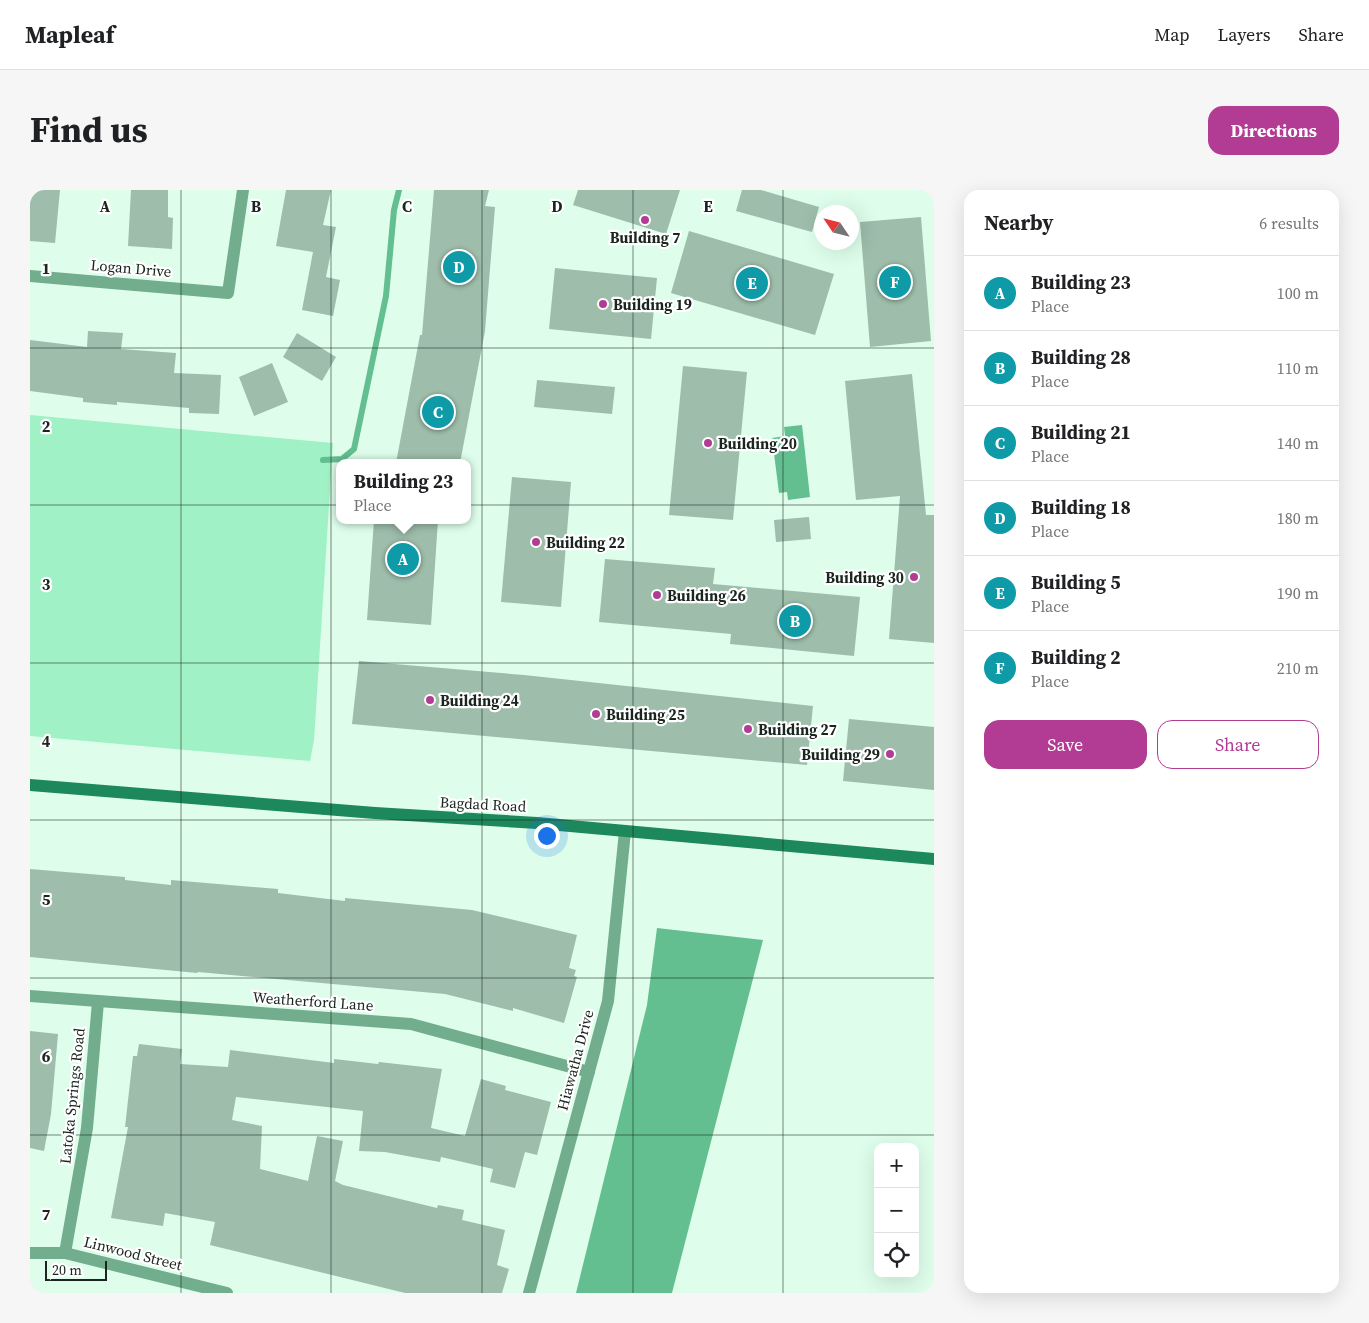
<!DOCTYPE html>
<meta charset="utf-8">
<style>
:root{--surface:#fff;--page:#f6f6f6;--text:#202124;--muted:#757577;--line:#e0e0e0;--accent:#b23c93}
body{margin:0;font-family:"Source Serif 4",serif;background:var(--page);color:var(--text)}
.controls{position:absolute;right:15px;bottom:15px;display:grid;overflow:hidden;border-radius:10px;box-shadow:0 5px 20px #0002}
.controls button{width:45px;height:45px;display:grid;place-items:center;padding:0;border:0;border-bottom:1px solid var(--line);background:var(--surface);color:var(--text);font:25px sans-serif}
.compass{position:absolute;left:784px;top:15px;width:45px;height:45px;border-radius:50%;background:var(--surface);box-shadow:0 5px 20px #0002;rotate:305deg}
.scale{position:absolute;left:15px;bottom:12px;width:62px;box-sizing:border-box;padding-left:5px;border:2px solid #19251e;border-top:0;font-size:14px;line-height:18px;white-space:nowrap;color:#19251e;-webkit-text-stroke:4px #fff;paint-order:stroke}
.you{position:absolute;left:516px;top:645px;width:18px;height:18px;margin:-12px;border:4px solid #fff;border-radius:50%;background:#1a73e8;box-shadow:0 0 0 8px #1a73e833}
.badge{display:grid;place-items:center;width:32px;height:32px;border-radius:50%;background:var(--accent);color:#fff;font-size:16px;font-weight:700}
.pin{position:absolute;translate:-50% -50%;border:2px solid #fff;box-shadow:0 1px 5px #0006}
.popup{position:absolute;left:306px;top:269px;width:135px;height:65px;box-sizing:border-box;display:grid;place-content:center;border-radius:10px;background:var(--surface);filter:drop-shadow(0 1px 4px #0005);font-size:16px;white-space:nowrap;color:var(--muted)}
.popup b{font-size:19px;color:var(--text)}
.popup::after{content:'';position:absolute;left:50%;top:100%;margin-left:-10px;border:10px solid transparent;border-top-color:var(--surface)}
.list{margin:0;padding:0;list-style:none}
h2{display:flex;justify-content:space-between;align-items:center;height:65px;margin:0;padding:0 20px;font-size:21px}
h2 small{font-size:16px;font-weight:400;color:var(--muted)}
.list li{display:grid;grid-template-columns:32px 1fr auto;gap:15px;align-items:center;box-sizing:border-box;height:75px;padding:0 20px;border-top:1px solid var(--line)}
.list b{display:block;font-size:19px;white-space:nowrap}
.list p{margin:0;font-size:16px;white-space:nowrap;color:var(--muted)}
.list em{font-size:16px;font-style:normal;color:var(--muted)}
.actions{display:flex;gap:10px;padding:15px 20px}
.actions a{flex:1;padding:11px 0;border:1px solid var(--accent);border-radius:15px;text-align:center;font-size:18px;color:var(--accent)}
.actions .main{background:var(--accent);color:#fff}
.icon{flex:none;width:28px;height:28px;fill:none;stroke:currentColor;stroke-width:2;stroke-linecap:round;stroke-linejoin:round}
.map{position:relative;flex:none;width:904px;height:1103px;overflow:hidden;border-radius:15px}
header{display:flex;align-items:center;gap:30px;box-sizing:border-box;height:70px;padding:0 25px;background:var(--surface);border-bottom:1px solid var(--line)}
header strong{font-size:24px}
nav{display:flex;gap:28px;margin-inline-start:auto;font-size:18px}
.intro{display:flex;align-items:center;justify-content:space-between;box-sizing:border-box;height:120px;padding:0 30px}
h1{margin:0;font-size:35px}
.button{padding:12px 22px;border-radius:15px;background:var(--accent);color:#fff;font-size:18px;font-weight:700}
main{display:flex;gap:30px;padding:0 30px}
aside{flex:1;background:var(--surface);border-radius:15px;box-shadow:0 5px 20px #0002}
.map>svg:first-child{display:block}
.green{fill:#a0f1c5}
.water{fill:#63bf90}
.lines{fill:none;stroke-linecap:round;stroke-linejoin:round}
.stream{stroke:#63bf90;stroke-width:6}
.building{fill:#9ebdab}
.street{stroke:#72ad8d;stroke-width:12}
.secondary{stroke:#1d885b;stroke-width:12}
.grid{fill:none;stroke:#19251e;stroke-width:1;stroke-opacity:0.55}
.poi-dot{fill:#b23c93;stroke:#fff;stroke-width:2}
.labels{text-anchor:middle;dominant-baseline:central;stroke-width:4.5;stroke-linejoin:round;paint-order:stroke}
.poi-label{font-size:15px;font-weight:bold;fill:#19251e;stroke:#fff;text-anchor:start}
.street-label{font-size:15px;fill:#19251e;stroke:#fff}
.grid-label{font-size:16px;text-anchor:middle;font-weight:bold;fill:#19251e;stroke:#fff;stroke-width:4.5;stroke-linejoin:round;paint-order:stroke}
</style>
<header>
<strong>Mapleaf</strong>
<nav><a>Map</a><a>Layers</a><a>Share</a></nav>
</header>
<div class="intro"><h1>Find us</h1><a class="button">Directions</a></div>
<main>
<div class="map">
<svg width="904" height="1103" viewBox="0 0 904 1103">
<rect width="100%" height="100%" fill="#defeeb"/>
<polygon class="green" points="0,225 303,253 284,550 280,571 0,546"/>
<g class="water">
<polygon points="772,235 780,307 758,310 757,302 749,303 742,248 755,246 754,237"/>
<polygon points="627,738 733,750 642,1103 546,1103 617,815"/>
</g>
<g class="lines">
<polyline class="stream" points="293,270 312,269 324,259 356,106 364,20 369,0"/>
</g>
<g class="building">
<polygon points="0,0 30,0 25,53 0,51"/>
<polygon points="101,0 138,0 138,27 143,28 142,59 98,56"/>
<polygon points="256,0 301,0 293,35 306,37 296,87 310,90 303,126 272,120 283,62 246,56"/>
<polygon points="404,0 459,0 455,16 465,17 455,141 430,273 366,273 390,145 392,145"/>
<polygon points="548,0 650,0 636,44 543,15"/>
<polygon points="712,0 731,0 789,17 782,42 706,21"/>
<polygon points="891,27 901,151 840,157 830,32"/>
<polygon points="659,41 804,84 785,145 641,103"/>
<polygon points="525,78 627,88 621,149 519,139"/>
<polygon points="58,141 93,143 91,159 146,163 144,183 191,185 189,224 159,223 159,218 87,212 87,215 53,212 53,208 0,201 0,150 57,157"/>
<polygon points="267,143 306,167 292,191 253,167"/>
<polygon points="242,173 258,212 224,226 209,187"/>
<polygon points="653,176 717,182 703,330 639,325"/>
<polygon points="882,184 896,325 904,325 904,453 859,449 870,306 826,310 815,191"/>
<polygon points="507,190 585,197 582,224 504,217"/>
<polygon points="482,287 541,292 531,417 471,412"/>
<polygon points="779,327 781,349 746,352 744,330"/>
<polygon points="344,330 408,330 401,435 337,430"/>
<polygon points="575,369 685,378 683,394 830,407 824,466 700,454 701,444 569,432"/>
<polygon points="329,471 494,485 783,516 777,575 322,534"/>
<polygon points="819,529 904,537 904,600 813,591"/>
<polygon points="0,679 95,687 95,690 141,695 141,690 248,699 248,703 315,711 315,708 442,720 547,745 539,778 546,780 544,786 547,787 534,833 483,818 483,821 415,804 168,782 167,783 0,767"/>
<polygon points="0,841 28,844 21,924 14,961 0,958"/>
<polygon points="109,854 152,859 150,874 198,877 200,860 304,873 304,869 348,874 349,872 412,879 401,938 435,946 451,889 476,896 475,900 521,912 507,965 495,962 485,998 460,992 463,979 411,967 410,972 355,962 329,961 333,921 206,907 202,930 232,936 230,979 278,991 287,946 313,951 305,991 313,995 407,1018 408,1015 434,1020 432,1030 475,1040 467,1075 479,1079 472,1103 375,1103 180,1055 185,1032 135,1023 133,1036 81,1028 98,937 95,937 103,866 107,866"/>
</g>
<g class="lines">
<g class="street">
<polyline points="0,86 198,103 213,0"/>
<polyline points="0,806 381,834 559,882"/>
<polyline points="0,1063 35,1063 197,1103"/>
<polyline points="35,1063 57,938 68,812"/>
<polyline points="499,1103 578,811 595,641"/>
</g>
<polyline class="secondary" points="0,595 345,623 507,633 904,669"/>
</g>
<path class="grid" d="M151,0V1103M301,0V1103M452,0V1103M603,0V1103M753,0V1103M0,158H904M0,315H904M0,473H904M0,630H904M0,788H904M0,945H904"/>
<g class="poi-dot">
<circle cx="615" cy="30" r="5"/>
<circle cx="573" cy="114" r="5"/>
<circle cx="678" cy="253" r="5"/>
<circle cx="506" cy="352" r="5"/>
<circle cx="884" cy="387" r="5"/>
<circle cx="627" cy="405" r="5"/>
<circle cx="400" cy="510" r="5"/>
<circle cx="566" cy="524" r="5"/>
<circle cx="718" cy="539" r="5"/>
<circle cx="860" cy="564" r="5"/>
</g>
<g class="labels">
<g class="poi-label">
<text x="615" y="47" text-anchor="middle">Building 7</text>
<text x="583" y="114">Building 19</text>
<text x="688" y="253">Building 20</text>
<text x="516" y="352">Building 22</text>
<text x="874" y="387" text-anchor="end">Building 30</text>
<text x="637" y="405">Building 26</text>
<text x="410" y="510">Building 24</text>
<text x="576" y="524">Building 25</text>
<text x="728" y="539">Building 27</text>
<text x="850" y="564" text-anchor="end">Building 29</text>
</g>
<g class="street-label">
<text transform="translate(101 78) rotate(5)">Logan Drive</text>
<text transform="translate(453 614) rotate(3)">Bagdad Road</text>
<text transform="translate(283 811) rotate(4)">Weatherford Lane</text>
<text transform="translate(545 870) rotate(-75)">Hiawatha Drive</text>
<text transform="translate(42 906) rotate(-84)">Latoka Springs Road</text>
<text transform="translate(103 1063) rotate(14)">Linwood Street</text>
</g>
</g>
<g class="grid-label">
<text x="75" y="22">A</text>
<text x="226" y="22">B</text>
<text x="377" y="22">C</text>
<text x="527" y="22">D</text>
<text x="678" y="22">E</text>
<text x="16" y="84">1</text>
<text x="16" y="242">2</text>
<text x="16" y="400">3</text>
<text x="16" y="557">4</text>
<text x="16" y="715">5</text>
<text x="16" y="872">6</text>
<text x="16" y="1030">7</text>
</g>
</svg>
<div class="controls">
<button>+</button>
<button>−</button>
<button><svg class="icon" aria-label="locate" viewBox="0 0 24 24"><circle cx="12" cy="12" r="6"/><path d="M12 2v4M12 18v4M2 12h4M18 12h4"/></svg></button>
</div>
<svg class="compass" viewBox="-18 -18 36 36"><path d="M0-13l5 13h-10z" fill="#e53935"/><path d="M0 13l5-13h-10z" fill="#757577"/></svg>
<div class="scale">20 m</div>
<div class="you"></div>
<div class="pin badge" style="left:373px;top:369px;background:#0f9aa8">A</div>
<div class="popup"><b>Building 23</b>Place</div>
<div class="pin badge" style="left:765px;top:431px;background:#0f9aa8">B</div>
<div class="pin badge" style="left:408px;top:222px;background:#0f9aa8">C</div>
<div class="pin badge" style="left:429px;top:77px;background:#0f9aa8">D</div>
<div class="pin badge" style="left:722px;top:93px;background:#0f9aa8">E</div>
<div class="pin badge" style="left:865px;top:92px;background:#0f9aa8">F</div>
</div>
<aside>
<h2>Nearby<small>6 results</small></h2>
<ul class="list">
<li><span class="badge" style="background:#0f9aa8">A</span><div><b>Building 23</b><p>Place</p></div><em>100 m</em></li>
<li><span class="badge" style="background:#0f9aa8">B</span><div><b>Building 28</b><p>Place</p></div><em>110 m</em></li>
<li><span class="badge" style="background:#0f9aa8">C</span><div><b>Building 21</b><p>Place</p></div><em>140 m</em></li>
<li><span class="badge" style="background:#0f9aa8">D</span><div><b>Building 18</b><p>Place</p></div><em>180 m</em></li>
<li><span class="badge" style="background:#0f9aa8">E</span><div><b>Building 5</b><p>Place</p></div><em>190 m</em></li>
<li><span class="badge" style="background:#0f9aa8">F</span><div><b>Building 2</b><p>Place</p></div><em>210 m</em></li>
</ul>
<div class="actions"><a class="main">Save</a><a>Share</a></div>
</aside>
</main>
